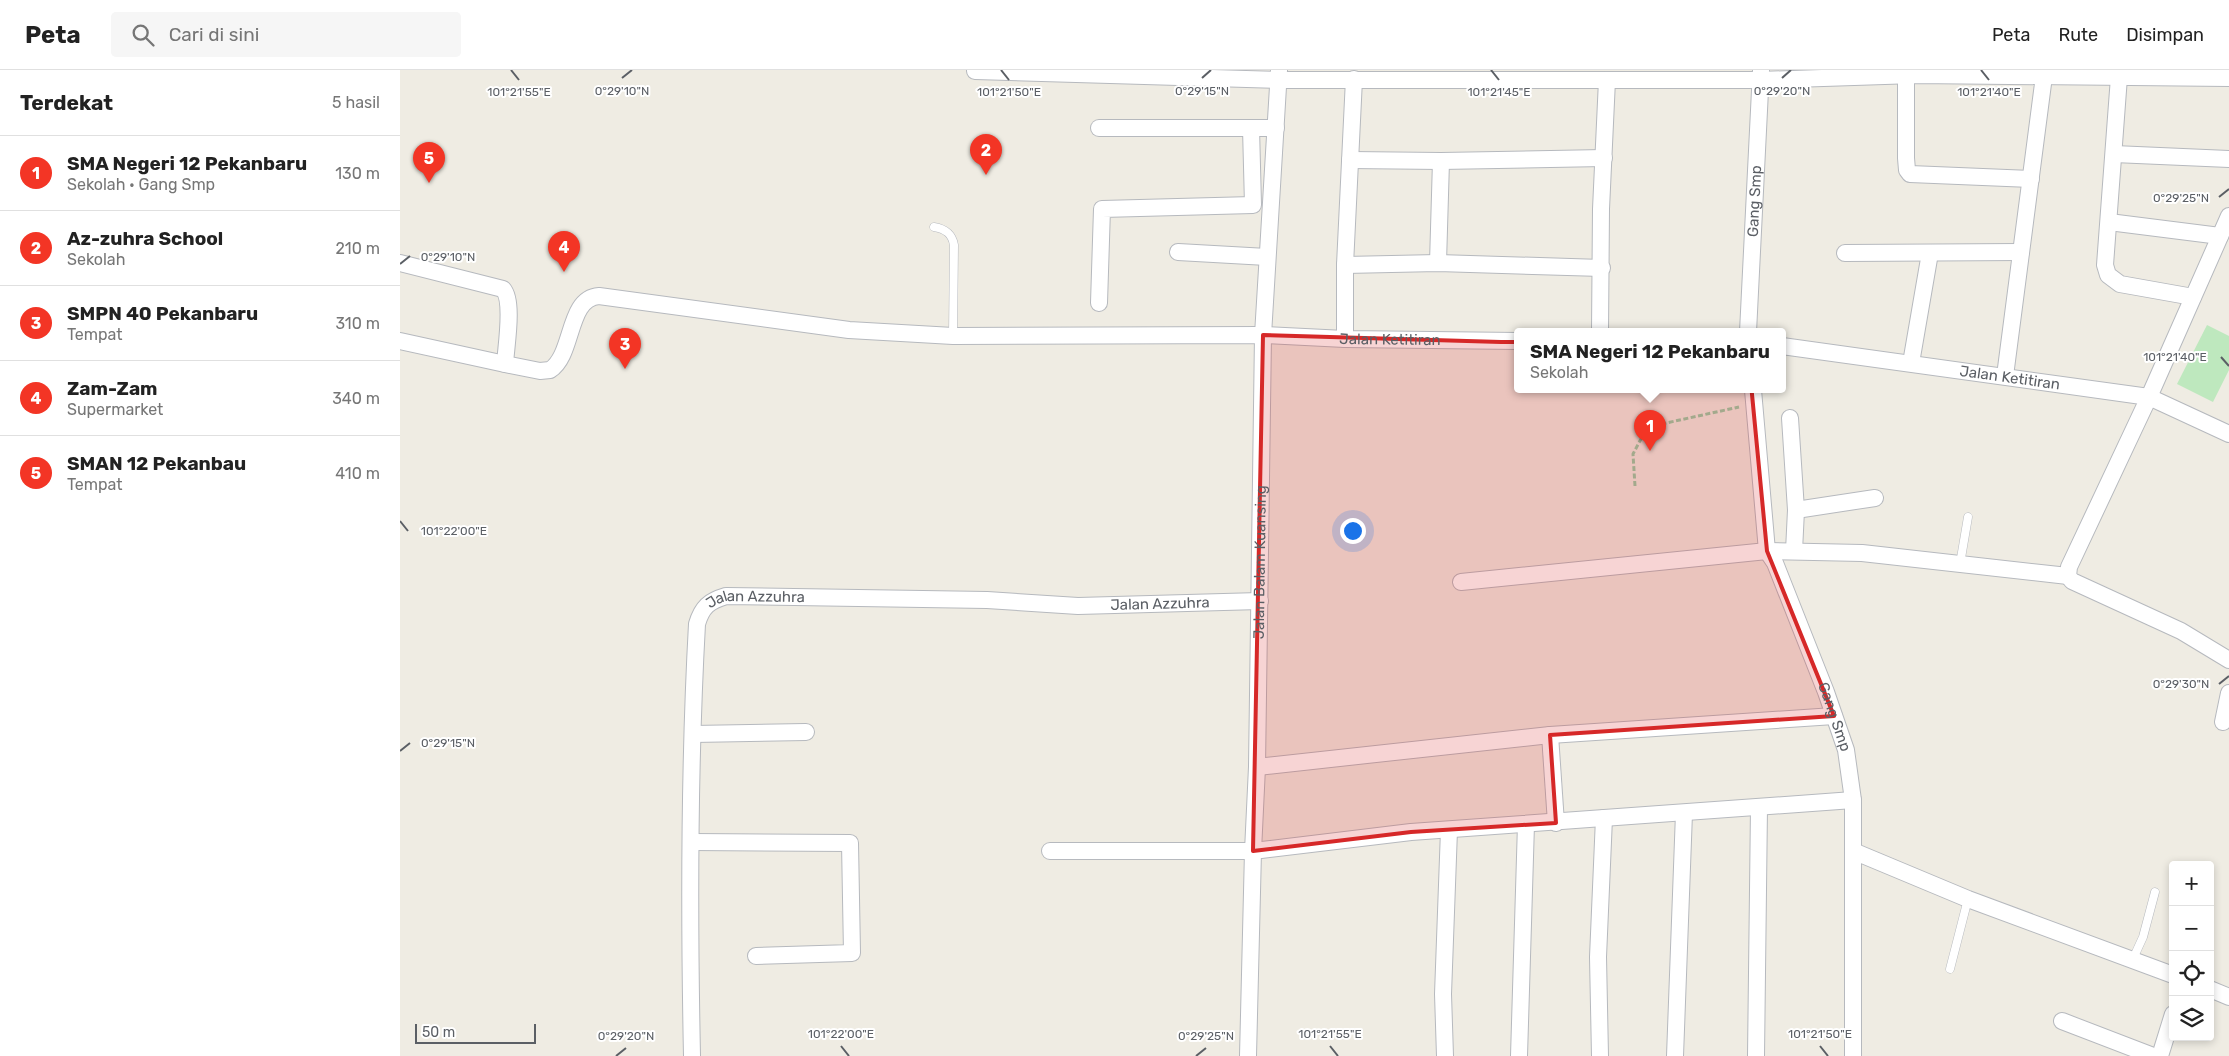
<!DOCTYPE html>
<html lang="id">
<meta charset="utf-8">
<style>
:root{--surface:#fff;--page:#f6f6f6;--text:#222;--muted:#767676;--line:#e0e0e0;--accent:#f33525}
body{margin:0;font-family:Rubik,sans-serif;background:var(--page);color:var(--text)}
.controls{position:absolute;right:15px;bottom:15px;display:grid;overflow:hidden;border-radius:5px;box-shadow:0 2px 8px #0003}
.controls button{width:45px;height:45px;display:grid;place-items:center;padding:0;border:0;border-bottom:1px solid var(--line);background:var(--surface);color:var(--text);font:25px sans-serif}
.scale{position:absolute;left:15px;bottom:12px;width:121px;box-sizing:border-box;padding-left:5px;border:2px solid #5b5f65;border-top:0;font-size:14px;line-height:18px;white-space:nowrap;color:#5b5f65;-webkit-text-stroke:4px #fff;paint-order:stroke}
.you{position:absolute;left:952px;top:460px;width:18px;height:18px;margin:-12px;border:4px solid #fff;border-radius:50%;background:#1a73e8;box-shadow:0 0 0 8px #1a73e833}
.badge{display:grid;place-items:center;width:32px;height:32px;border-radius:50%;background:var(--accent);color:#fff;font-size:16px;font-weight:700}
.pin{position:absolute;translate:-50% -41px;filter:drop-shadow(0 1px 2px #0008)}
.pin::after{content:'';position:absolute;top:26px;width:18px;height:15px;background:inherit;clip-path:polygon(0 0,100% 0,50% 100%)}
.popup{position:absolute;left:1114px;top:258px;width:272px;height:65px;box-sizing:border-box;display:grid;place-content:center;border-radius:5px;background:var(--surface);filter:drop-shadow(0 1px 4px #0005);font-size:16px;white-space:nowrap;color:var(--muted)}
.popup b{font-size:19px;color:var(--text)}
.popup::after{content:'';position:absolute;left:50%;top:100%;margin-left:-10px;border:10px solid transparent;border-top-color:var(--surface)}
.list{margin:0;padding:0;list-style:none}
h2{display:flex;justify-content:space-between;align-items:center;height:65px;margin:0;padding:0 20px;font-size:21px}
h2 small{font-size:16px;font-weight:400;color:var(--muted)}
.list li{display:grid;grid-template-columns:32px 1fr auto;gap:15px;align-items:center;box-sizing:border-box;height:75px;padding:0 20px;border-top:1px solid var(--line)}
.list b{display:block;font-size:19px;white-space:nowrap}
.list p{margin:0;font-size:16px;white-space:nowrap;color:var(--muted)}
.list em{font-size:16px;font-style:normal;color:var(--muted)}
.icon{flex:none;width:28px;height:28px;fill:none;stroke:currentColor;stroke-width:2;stroke-linecap:round;stroke-linejoin:round}
.map{position:relative;flex:none;width:1829px;height:986px;overflow:hidden}
header{display:flex;align-items:center;gap:30px;box-sizing:border-box;height:70px;padding:0 25px;background:var(--surface);border-bottom:1px solid var(--line)}
header strong{font-size:24px}
nav{display:flex;gap:28px;margin-inline-start:auto;font-size:18px}
.search{width:350px;height:45px;background:var(--page);display:flex;align-items:center;gap:12px;box-sizing:border-box;padding:0 18px;border-radius:5px;color:var(--muted);font-size:19px}
main{display:flex}
aside{flex:1;background:var(--surface)}
.map>svg:first-child{display:block}
.pitch{fill:#bee8be}
.lines{fill:none;stroke-linecap:round;stroke-linejoin:round}
.lane-casing{stroke:#b6b9be;stroke-width:9}
.street-casing{stroke:#b6b9be;stroke-width:18}
.path{stroke:#96caa6;stroke-width:3;stroke-dasharray:5 2.5;stroke-linecap:butt}
.lane{stroke:#fff;stroke-width:8}
.street{stroke:#fff;stroke-width:16}
.marked{fill:#d62828;fill-opacity:0.2;stroke:#d62828;stroke-width:4;stroke-linejoin:round}
.ticks{fill:none;stroke:#5b5f65;stroke-width:2}
.labels{text-anchor:middle;dominant-baseline:central;stroke-width:4;stroke-linejoin:round;paint-order:stroke}
.street-label{font-size:15px;fill:#5b5f65;stroke:#fff}
.ticks-label{font-size:12px;text-anchor:middle;fill:#5b5f65;stroke:#fff;stroke-width:4;stroke-linejoin:round;paint-order:stroke}
</style>
<header>
<strong>Peta</strong>
<div class="search"><svg class="icon" aria-label="search" viewBox="0 0 24 24"><circle cx="10" cy="10" r="6"/><path d="M15 15l6 6"/></svg>Cari di sini</div>
<nav><a>Peta</a><a>Rute</a><a>Disimpan</a></nav>
</header>
<main>
<aside>
<h2>Terdekat<small>5 hasil</small></h2>
<ul class="list">
<li><span class="badge">1</span><div><b>SMA Negeri 12 Pekanbaru</b><p>Sekolah · Gang Smp</p></div><em>130 m</em></li>
<li><span class="badge">2</span><div><b>Az-zuhra School</b><p>Sekolah</p></div><em>210 m</em></li>
<li><span class="badge">3</span><div><b>SMPN 40 Pekanbaru</b><p>Tempat</p></div><em>310 m</em></li>
<li><span class="badge">4</span><div><b>Zam-Zam</b><p>Supermarket</p></div><em>340 m</em></li>
<li><span class="badge">5</span><div><b>SMAN 12 Pekanbau</b><p>Tempat</p></div><em>410 m</em></li>
</ul>
</aside>
<div class="map">
<svg width="1829" height="986" viewBox="0 0 1829 986">
<rect width="100%" height="100%" fill="#efece3"/>
<polygon class="pitch" points="1807,255 1829,266 1829,300 1813,332 1777,314"/>
<g class="lines">
<defs>
<g id="lane">
<path d="M534,157C546,159 552,164 554,175L553,266"/>
<polyline points="1560,494 1568,447"/>
<polyline points="1732,891 1743,867 1755,822"/>
<polyline points="1550,899 1568,829"/>
</g>
<g id="street">
<polyline points="575,1 879,10 1360,10 1515,5 1829,8"/>
<polyline points="1506,5 1506,88 1507,100 1510,104 1631,109"/>
<polyline points="1719,7 1705,195 1708,205 1720,214 1793,227"/>
<polyline points="699,58 876,58"/>
<polyline points="1714,84 1829,89"/>
<polyline points="950,90 1041,91 1204,88"/>
<polyline points="1829,146 1749,327 1669,497 1668,506 1672,511 1781,561 1829,590"/>
<polyline points="1709,152 1820,166"/>
<polyline points="778,182 867,187"/>
<polyline points="1445,183 1621,182"/>
<path d="M0,193L103,219C114,231 106,276 105,294"/>
<polyline points="1038,193 1041,91"/>
<polyline points="945,195 1038,193 1202,198"/>
<polyline points="699,233 702,139 853,135 851,58"/>
<polyline points="1200,262 1201,139 1207,10"/>
<path id="s1" d="M1348,262L1361,0"/>
<polyline points="945,269 945,195 954,9"/>
<path id="s2" d="M0,271L105,294L140,301L150,300C174,285 167,228 199,226L449,260L553,266L863,265L945,269L1118,271"/>
<path id="s3" d="M1382,276L1749,327L1829,364"/>
<polyline points="1511,293 1530,183"/>
<polyline points="1605,306 1644,6"/>
<path id="s4" d="M1353,320L1367,481L1375,493L1426,622L1446,680L1453,730V986"/>
<polyline points="1390,348 1396,440 1394,481"/>
<polyline points="1396,440 1475,428"/>
<polyline points="1061,512 1367,481 1462,483 1668,506"/>
<polyline points="1823,652 1829,623"/>
<polyline points="293,664 406,662"/>
<polyline points="1150,665 1156,753"/>
<polyline points="857,697 1150,665 1434,646"/>
<polyline points="291,772 450,773 452,883 356,886"/>
<polyline points="650,781 853,781 1011,762 1453,730"/>
<polyline points="1453,781 1568,829 1773,905"/>
<polyline points="1810,919 1829,927"/>
<polyline points="1662,951 1753,986"/>
<path id="s5" d="M292,986C289,842 289,698 297,554C302,537 309,531 326,526L587,530L678,536L860,531"/>
<path id="s6" d="M848,986L853,781L857,697L863,265L879,0"/>
<polyline points="1045,986 1043,924 1049,760"/>
<polyline points="1119,986 1126,754"/>
<polyline points="1200,986 1198,887 1204,748"/>
<polyline points="1275,986 1284,743"/>
<polyline points="1356,986 1359,737"/>
<polyline points="1760,986 1773,944"/>
</g>
</defs>
<use href="#lane" class="lane-casing"/>
<use href="#street" class="street-casing"/>
<polyline class="path" points="1235,416 1233,384 1242,367 1257,355 1339,337"/>
<use href="#lane" class="lane"/>
<use href="#street" class="street"/>
</g>
<path class="marked" d="M863,265L1101,272H1347L1367,481L1434,646L1150,665L1156,753L1011,762L853,781Z"/>
<path class="ticks" d="M111,0L119,10M601,0L609,10M1091,0L1099,10M1581,0L1589,10M222,8L232,0M802,8L811,0M1382,8L1391,0M1819,127L1829,119M0,194L10,186M1821,287L1829,296M0,451L8,461M1819,614L1829,606M0,681L10,673M441,976L449,986M930,976L938,986M1420,976L1428,986M216,986L226,978M796,986L806,978"/>
<g class="labels">
<g class="street-label">
<text stroke="none"><textPath href="#s1" startOffset="131">Gang Smp</textPath></text>
<text stroke="none"><textPath href="#s2" startOffset="1040">Jalan Ketitiran</textPath></text>
<text stroke="none"><textPath href="#s3" startOffset="230">Jalan Ketitiran</textPath></text>
<text stroke="none"><textPath href="#s6" startOffset="494">Jalan Balam Kuansing</textPath></text>
<text stroke="none"><textPath href="#s5" startOffset="504">Jalan Azzuhra</textPath></text>
<text stroke="none"><textPath href="#s5" startOffset="909">Jalan Azzuhra</textPath></text>
<text stroke="none"><textPath href="#s4" startOffset="341">Gang Smp</textPath></text>
</g>
</g>
<g class="ticks-label">
<text x="1382" y="25">0°29'20"N</text>
<text x="222" y="25">0°29'10"N</text>
<text x="802" y="25">0°29'15"N</text>
<text x="609" y="26">101°21'50"E</text>
<text x="119" y="26">101°21'55"E</text>
<text x="1099" y="26">101°21'45"E</text>
<text x="1589" y="26">101°21'40"E</text>
<text x="1781" y="132">0°29'25"N</text>
<text x="48" y="191">0°29'10"N</text>
<text x="1775" y="291">101°21'40"E</text>
<text x="54" y="465">101°22'00"E</text>
<text x="1781" y="618">0°29'30"N</text>
<text x="48" y="677">0°29'15"N</text>
<text x="441" y="968">101°22'00"E</text>
<text x="930" y="968">101°21'55"E</text>
<text x="1420" y="968">101°21'50"E</text>
<text x="226" y="970">0°29'20"N</text>
<text x="806" y="970">0°29'25"N</text>
</g>
</svg>
<div class="controls">
<button>+</button>
<button>−</button>
<button><svg class="icon" aria-label="locate" viewBox="0 0 24 24"><circle cx="12" cy="12" r="6"/><path d="M12 2v4M12 18v4M2 12h4M18 12h4"/></svg></button>
<button><svg class="icon" aria-label="layers" viewBox="0 0 24 24"><path d="M12 4l9 5-9 5-9-5zM3 14l9 5 9-5"/></svg></button>
</div>
<div class="scale">50 m</div>
<div class="you"></div>
<div class="pin badge" style="left:1250px;top:381px">1</div>
<div class="popup"><b>SMA Negeri 12 Pekanbaru</b>Sekolah</div>
<div class="pin badge" style="left:586px;top:105px">2</div>
<div class="pin badge" style="left:225px;top:299px">3</div>
<div class="pin badge" style="left:164px;top:202px">4</div>
<div class="pin badge" style="left:29px;top:113px">5</div>
</div>
</main>
